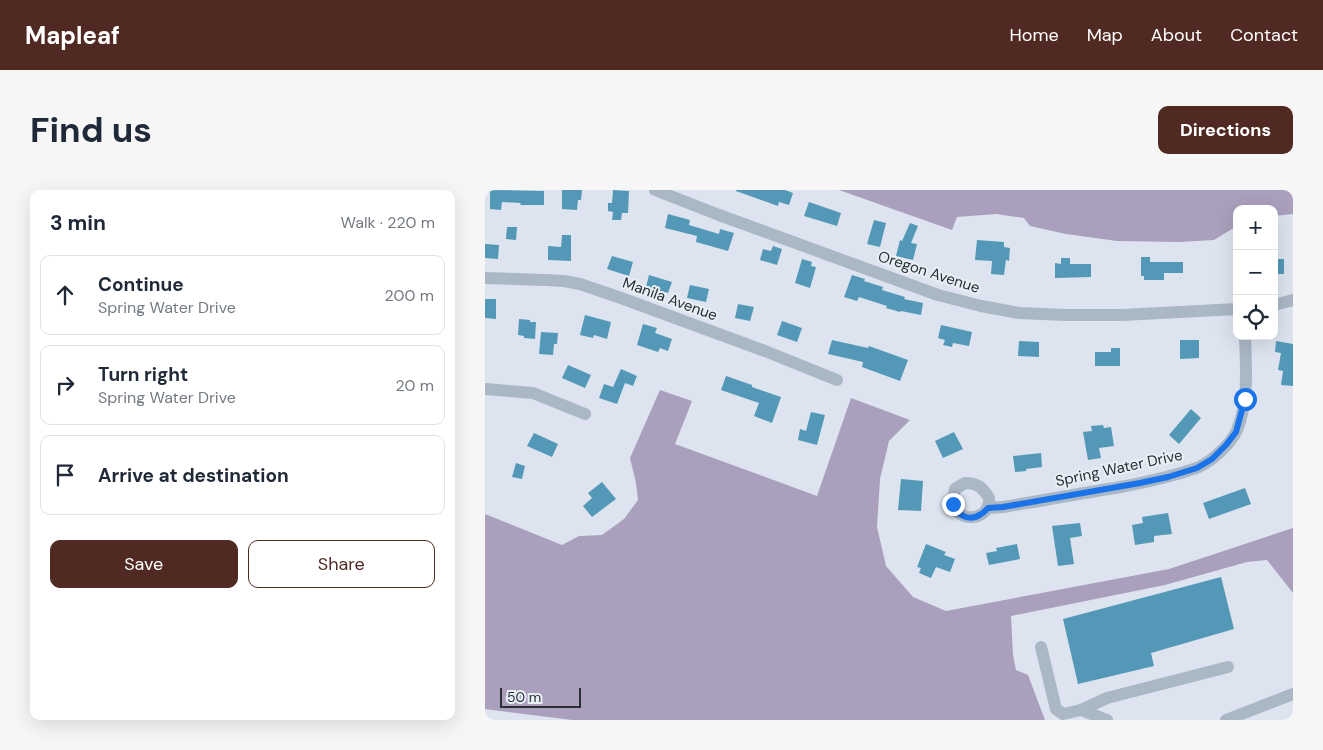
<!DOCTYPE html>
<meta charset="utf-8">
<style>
:root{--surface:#fff;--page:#f6f6f7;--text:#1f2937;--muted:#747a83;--line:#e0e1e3;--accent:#502923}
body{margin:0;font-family:"DM Sans",sans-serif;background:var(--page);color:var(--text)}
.controls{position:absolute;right:15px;top:15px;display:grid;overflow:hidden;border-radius:10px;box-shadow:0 5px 20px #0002}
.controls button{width:45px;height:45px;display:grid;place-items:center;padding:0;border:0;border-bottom:1px solid var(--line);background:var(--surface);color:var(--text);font:25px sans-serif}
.scale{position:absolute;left:15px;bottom:12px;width:81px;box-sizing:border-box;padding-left:5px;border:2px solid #293034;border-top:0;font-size:14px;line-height:18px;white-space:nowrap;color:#293034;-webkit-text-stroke:4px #e9eef7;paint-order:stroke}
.stop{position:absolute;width:15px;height:15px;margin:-11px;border:4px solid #1a73e8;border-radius:50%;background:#fff}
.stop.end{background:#1a73e8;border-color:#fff;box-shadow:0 1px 5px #0008}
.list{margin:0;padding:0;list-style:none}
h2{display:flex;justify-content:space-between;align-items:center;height:65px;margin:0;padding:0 20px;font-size:21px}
h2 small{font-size:16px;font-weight:400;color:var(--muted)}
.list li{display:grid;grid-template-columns:32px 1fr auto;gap:15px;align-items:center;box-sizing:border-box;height:80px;margin:0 10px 10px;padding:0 10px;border:1px solid var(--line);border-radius:10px}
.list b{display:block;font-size:19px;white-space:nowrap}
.list p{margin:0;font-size:16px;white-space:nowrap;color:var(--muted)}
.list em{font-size:16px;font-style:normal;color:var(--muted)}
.actions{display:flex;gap:10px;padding:15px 20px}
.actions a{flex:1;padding:11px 0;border:1px solid var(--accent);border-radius:10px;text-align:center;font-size:18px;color:var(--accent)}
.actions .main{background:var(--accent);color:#fff}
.icon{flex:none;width:28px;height:28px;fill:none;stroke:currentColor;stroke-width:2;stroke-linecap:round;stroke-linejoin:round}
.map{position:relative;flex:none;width:808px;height:530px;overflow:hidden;border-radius:10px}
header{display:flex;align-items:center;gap:30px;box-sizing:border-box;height:70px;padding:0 25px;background:var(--accent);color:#fff}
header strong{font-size:24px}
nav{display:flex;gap:28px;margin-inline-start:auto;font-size:18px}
.intro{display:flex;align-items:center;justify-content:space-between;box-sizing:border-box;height:120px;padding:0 30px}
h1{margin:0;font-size:35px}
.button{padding:12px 22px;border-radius:10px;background:var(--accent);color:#fff;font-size:18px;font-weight:700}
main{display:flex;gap:30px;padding:0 30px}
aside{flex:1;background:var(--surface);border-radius:10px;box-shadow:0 5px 20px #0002}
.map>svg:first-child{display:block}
.green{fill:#aa9fbc}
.building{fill:#5399b7}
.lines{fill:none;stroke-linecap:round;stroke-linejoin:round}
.minor{stroke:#aab7c5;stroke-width:12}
.route{stroke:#1a73e8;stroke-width:6}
.labels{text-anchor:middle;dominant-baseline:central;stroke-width:4;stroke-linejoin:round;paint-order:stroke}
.street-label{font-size:15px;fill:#293034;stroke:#e9eef7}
</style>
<header>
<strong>Mapleaf</strong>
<nav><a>Home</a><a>Map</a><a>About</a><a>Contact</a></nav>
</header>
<div class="intro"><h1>Find us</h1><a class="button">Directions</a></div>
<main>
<aside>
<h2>3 min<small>Walk · 220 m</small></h2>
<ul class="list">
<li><svg class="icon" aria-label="ahead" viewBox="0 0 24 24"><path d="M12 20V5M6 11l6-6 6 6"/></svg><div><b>Continue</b><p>Spring Water Drive</p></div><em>200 m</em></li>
<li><svg class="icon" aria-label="right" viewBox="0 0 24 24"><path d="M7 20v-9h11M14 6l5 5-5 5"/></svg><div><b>Turn right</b><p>Spring Water Drive</p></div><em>20 m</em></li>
<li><svg class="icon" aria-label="arrive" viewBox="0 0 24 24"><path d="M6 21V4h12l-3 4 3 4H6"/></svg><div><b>Arrive at destination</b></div></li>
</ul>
<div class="actions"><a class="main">Save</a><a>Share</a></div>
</aside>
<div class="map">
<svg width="808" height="530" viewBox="0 0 808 530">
<rect width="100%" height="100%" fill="#dde4ef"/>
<g class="green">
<polygon points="354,0 808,0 808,24 789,26 789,19 752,19 752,37 747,39 729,50 695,52 632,51 581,44 545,36 539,28 511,24 472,27 467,40"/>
<polygon points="175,200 207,211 190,254 332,306 366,208 425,230 404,251 395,289 392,337 401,376 428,407 461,421 684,379 808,338 808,403 782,370 762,372 680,395 526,426 528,465 531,480 543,485 560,530 87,530 0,519 0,324 77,355 94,346 117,345 139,329 153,310 151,293 145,268"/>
</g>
<g class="building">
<polygon points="5,0 59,1 59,15 35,15 36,13 17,12 16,20 5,19"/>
<polygon points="77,0 97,0 96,10 93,10 92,20 77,19"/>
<polygon points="128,0 144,1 143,23 137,23 136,30 127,30 128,22 123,21 123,13 127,13"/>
<polygon points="251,0 300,0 308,3 304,15 294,12 293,16 251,1"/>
<polygon points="324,12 356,23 352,36 319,26"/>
<polygon points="183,24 205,30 204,35 234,44 235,39 249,43 243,61 211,52 212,46 180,38"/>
<polygon points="389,30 401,33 395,57 382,54"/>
<polygon points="425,33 433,36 426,53 432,54 428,70 411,66 415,50 417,51"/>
<polygon points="22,37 32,37 31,50 21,49"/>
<polygon points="77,45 86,45 86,71 63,70 63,56 76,57"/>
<polygon points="492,50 519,52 519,57 525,58 524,71 521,70 519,85 506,84 507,71 490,70"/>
<polygon points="0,54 14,55 13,69 0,68"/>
<polygon points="288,56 297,59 292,75 275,70 278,59 286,61"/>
<polygon points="127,66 148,72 144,86 122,79"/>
<polygon points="656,67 665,67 665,72 698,72 698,83 679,83 679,90 659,90 659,86 656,86"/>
<polygon points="576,68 585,68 585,74 606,74 606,87 570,88 570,73 576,74"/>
<polygon points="317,69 327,72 326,76 331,77 325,98 310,93"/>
<rect x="789" y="69" width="10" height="15"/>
<polygon points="164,85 187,92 183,103 161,97"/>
<polygon points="367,85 380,89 379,91 398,97 397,100 420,107 419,109 438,113 436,125 416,121 415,122 401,118 402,116 374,107 372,111 359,107"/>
<polygon points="205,95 224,99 221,112 202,108"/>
<polygon points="0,109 11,109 11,129 0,128"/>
<polygon points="253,114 269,117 265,131 250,128"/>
<polygon points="100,125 126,132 122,149 109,145 108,148 95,145"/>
<polygon points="34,129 45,130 45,132 51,132 50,149 39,148 39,146 33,145"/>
<polygon points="297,131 317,138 312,152 292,145"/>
<polygon points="158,134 172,138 170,143 187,149 183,161 175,158 173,162 152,155"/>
<polygon points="456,135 487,142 484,156 468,153 467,157 458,155 460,150 453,148"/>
<polygon points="56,142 73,143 72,154 69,154 68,165 54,164"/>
<polygon points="347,150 383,158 384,156 423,170 415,191 377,177 378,172 343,164"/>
<polygon points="695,150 714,150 714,168 695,169"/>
<polygon points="534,151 554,152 554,167 533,166"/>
<polygon points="791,151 808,154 808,196 796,195 798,181 793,180 796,163 790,162"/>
<polygon points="626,158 635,158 635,176 610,176 610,162 626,162"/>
<polygon points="83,175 106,185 100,198 77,188"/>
<polygon points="136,179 152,186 148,196 140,193 132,214 114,208 119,194 128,197"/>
<polygon points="241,186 267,195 267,197 296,207 287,233 269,226 274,213 236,200"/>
<polygon points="706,219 716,228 694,254 684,245"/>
<polygon points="326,222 340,225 332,255 313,250 315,239 321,241"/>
<polygon points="618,235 619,238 626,237 629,256 614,258 616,268 603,270 598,242 607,241 606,236"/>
<polygon points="469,242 478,259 458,268 450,251"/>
<polygon points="49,243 73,254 67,267 42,256"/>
<polygon points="556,263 557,277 541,279 541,281 530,282 528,266"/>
<polygon points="31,273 40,276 37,289 27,287"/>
<polygon points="416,289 438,291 436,321 413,320"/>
<polygon points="117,292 131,309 107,327 98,316 107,308 103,303"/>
<polygon points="760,298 766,314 724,329 718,313"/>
<polygon points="683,323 687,344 669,346 669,352 650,355 647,335 658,333 657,327"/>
<polygon points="595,333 597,346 585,348 589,374 573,376 567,336"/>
<polygon points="441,354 461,362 459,365 470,369 465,382 451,377 446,388 434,383 436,378 432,377"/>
<polygon points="532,354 535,369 504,375 501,363 512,361 511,358"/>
<polygon points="736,387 749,439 666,463 669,476 593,494 578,429"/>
</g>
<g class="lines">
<g class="minor">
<polyline points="170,0 234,25 453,105 496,116 534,123 580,125 637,125 752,119"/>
<polyline points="0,88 60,90 79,91 95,94 136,108 280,161 352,190"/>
<polyline points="789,115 808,110"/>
<polyline points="0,199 48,203 100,224"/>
<path d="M480,293C493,293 498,298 504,308C504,311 504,314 503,316C498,331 473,331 469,315C467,310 469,305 470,299Z"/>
<path d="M503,318L518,317C555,311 592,304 630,298C652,294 675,289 696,283C702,281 709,279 714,277C728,270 746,254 752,240C764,210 761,178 760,146"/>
<polyline points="556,457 571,519 578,524 596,520 622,530"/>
<polyline points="596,520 622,508 743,477"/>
<polyline points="741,530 808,504"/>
</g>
</g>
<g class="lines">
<path class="route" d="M468,314C472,326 485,332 496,324C499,323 501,320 503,318L518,317L655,293L683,287L712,278L727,269L741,255L751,242L760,209"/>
</g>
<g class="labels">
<g class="street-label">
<text transform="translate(444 82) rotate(18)">Oregon Avenue</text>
<text transform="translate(185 109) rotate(20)">Manila Avenue</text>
<text transform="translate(634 278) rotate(-12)">Spring Water Drive</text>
</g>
</g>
</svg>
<div class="controls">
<button>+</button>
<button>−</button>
<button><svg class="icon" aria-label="locate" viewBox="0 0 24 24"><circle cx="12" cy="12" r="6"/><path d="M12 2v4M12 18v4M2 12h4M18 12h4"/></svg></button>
</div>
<div class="scale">50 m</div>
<div class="stop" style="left:760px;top:209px"></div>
<div class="stop end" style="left:468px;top:314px"></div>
</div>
</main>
